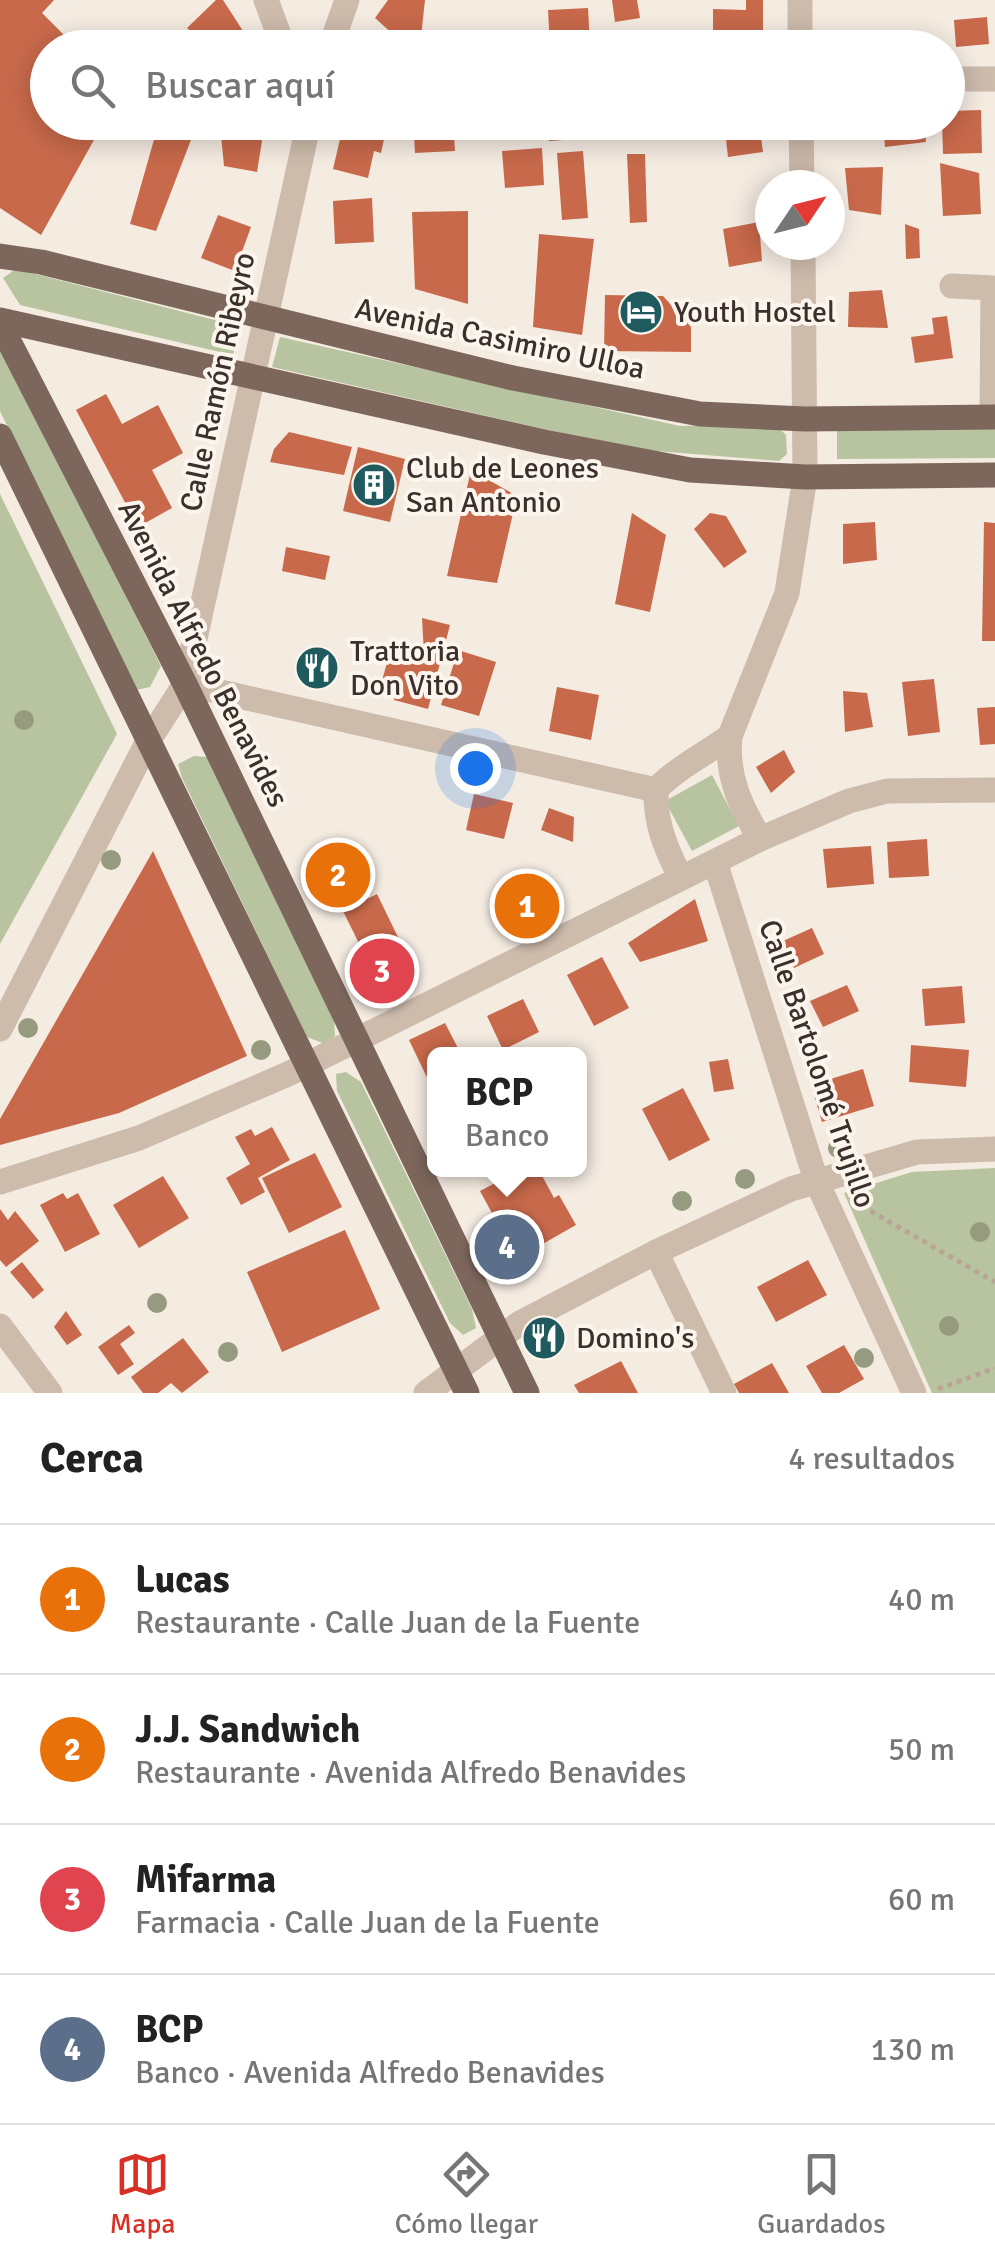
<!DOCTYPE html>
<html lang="es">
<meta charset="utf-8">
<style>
:root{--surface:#fff;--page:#f6f6f6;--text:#222;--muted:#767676;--line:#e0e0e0;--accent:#d93025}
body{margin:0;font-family:Signika,sans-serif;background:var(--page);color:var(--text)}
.compass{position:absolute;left:755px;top:170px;width:90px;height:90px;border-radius:50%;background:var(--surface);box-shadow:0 5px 25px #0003;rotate:55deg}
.you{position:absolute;left:475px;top:768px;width:35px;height:35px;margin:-25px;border:8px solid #fff;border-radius:50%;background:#1a73e8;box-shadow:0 0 0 15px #1a73e833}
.badge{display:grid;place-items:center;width:65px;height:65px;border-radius:50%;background:var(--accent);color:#fff;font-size:32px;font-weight:700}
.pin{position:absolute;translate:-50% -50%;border:5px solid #fff;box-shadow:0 2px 10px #0006}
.popup{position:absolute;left:427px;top:1047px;width:160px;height:130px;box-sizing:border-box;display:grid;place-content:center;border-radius:15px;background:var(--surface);filter:drop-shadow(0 2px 8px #0005);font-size:32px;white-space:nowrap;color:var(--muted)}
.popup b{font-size:38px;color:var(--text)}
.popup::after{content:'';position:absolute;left:50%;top:100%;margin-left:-20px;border:20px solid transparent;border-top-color:var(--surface)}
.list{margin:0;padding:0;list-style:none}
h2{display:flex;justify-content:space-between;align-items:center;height:130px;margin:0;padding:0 40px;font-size:42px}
h2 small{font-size:32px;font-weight:400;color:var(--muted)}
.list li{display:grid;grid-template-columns:65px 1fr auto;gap:30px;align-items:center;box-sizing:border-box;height:150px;padding:0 40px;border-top:2px solid var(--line)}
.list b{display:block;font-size:38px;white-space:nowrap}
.list p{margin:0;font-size:32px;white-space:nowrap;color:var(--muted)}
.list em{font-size:32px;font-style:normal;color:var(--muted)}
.icon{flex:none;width:55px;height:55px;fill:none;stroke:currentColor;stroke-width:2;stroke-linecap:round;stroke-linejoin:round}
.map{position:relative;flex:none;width:995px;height:1393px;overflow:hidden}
.search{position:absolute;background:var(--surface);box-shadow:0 5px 25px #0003;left:30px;right:30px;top:30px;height:110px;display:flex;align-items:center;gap:25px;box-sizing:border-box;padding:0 35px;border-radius:55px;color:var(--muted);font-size:38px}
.sheet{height:730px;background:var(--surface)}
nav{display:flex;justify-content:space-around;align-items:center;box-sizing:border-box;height:140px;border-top:2px solid var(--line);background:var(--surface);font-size:28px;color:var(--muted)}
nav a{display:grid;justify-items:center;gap:5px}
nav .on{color:var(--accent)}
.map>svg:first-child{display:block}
.green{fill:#b8c4a0}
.building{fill:#c8694b}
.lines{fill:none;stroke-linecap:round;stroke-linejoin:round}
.path{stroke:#b9a596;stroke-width:5;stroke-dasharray:5 5;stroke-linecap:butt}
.minor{stroke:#cdbbac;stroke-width:25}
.major{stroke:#7d675c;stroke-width:25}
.tree{fill:#969b7f}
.labels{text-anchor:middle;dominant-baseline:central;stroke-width:8;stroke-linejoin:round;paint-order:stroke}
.poi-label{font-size:30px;fill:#3b302b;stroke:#fbf5ee;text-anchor:start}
.street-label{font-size:30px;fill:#3b302b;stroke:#fbf5ee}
</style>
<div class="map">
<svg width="995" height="1393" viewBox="0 0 995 1393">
<rect width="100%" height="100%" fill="#f4ebe1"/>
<g class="green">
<polygon points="16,269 242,327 233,355 20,305 3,278"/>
<polygon points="280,337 680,426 775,424 786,435 787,454 779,461 632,449 272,367"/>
<polygon points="0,346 161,666 150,687 136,690 0,411"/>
<polygon points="995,424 995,458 837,459 837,426"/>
<polygon points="0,494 117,734 0,944"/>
<polygon points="194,756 207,757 334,1019 335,1036 325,1044 307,1037 182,778 178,764"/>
<polygon points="712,775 739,826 692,851 665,801"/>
<polygon points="346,1072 361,1082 472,1309 476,1328 463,1335 450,1323 337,1091 336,1074"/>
<polygon points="995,1168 995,1393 932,1393 844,1193 912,1172"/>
</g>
<g class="building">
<polygon points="0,0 54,0 42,13 64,35 57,43 61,48 48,48 48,122 104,122 41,235 0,208"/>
<polygon points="216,0 223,0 243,31 213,48 187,28"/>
<polygon points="388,0 425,0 420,46 395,36 375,18"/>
<polygon points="612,0 637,0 640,18 615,22"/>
<polygon points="746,0 763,0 763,31 713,30 713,9 746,10"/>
<polygon points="588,8 590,44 550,47 548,10"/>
<polygon points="987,17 989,44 956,47 954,20"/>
<polygon points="981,110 982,153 943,154 942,122 948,122 948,111"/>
<polygon points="159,122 184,122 194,132 156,231 130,224"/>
<polygon points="224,122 254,122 262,141 257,172 224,166 220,125"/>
<polygon points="344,122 398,122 399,134 385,135 381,153 374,151 368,178 333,169"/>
<polygon points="413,122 453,122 455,151 415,153"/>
<polygon points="571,122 593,122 595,138 549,141 548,130 571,129"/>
<polygon points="614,122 645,122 645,130 664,129 664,139 614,139"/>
<polygon points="724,122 759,122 763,152 728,157"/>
<polygon points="883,122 924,122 926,142 885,147"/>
<polygon points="542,148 544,185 505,188 502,151"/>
<polygon points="583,151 588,218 562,220 557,153"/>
<polygon points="627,154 645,154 647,222 630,223"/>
<polygon points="940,163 979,173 981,214 943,216"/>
<polygon points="883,167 881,215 849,210 845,168"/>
<polygon points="372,198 374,242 335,244 333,201"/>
<polygon points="468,211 468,304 415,289 412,212"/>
<polygon points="218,215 251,227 235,271 201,258"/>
<polygon points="759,222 762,261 729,267 723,229"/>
<polygon points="905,224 919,229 920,258 906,259"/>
<polygon points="539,234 594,239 582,335 533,327"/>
<polygon points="882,290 888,328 848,327 849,292"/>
<polygon points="605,295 663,296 691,327 691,352 604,351"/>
<polygon points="947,316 953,358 915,363 911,337 934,334 932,318"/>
<polygon points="106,394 122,424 158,405 183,453 152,470 172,508 138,527 76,410"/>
<polygon points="289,432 352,447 344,475 270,462 274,449"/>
<polygon points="358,447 405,459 390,522 343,511"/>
<polygon points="471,470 517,496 497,583 447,576"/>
<polygon points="632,513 666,535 650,612 615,604"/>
<polygon points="710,513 726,516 747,552 724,568 694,529"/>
<polygon points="875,522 877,560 843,564 843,524"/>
<polygon points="984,522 995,523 995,641 982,641"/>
<polygon points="286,547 330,556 325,580 282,571"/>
<polygon points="422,618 450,625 428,709 394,700 397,688 381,684 392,645 424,654"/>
<polygon points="307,649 336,657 328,688 299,680"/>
<polygon points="458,650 496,662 479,716 441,705"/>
<polygon points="934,679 940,732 908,736 902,682"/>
<polygon points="557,687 599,695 591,740 549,731"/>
<polygon points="843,691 867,693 873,727 845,732"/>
<polygon points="995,707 995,744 980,745 977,708"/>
<polygon points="784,750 795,772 771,793 756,767"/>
<polygon points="474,794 513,803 504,839 466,830"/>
<polygon points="549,808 574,817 573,842 541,830"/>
<polygon points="927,839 929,876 889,878 887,842"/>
<polygon points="358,845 374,878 339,895 323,862"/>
<polygon points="871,846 874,884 827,888 823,849"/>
<polygon points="153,851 247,1056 119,1113 0,1145 0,1119"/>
<polygon points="510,884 517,895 528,888 538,903 510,920 494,895"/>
<polygon points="377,894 413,968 379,984 343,911"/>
<polygon points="695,899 708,941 640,962 628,943"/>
<polygon points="812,928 824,954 794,968 783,941"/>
<polygon points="602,957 629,1008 594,1026 567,975"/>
<polygon points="847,985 859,1011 823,1027 810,1001"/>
<polygon points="962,986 965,1023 925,1026 922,989"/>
<polygon points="523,999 539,1032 503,1050 487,1016"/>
<polygon points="445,1023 461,1054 434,1054 434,1092 409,1040"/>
<polygon points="911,1045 969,1050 966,1087 909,1082"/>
<polygon points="728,1059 734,1089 714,1092 709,1062"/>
<polygon points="863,1069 874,1106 822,1122 811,1085"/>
<polygon points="683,1088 710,1140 669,1161 642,1109"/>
<polygon points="272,1127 290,1160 258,1178 265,1192 241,1205 226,1178 250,1164 235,1137 251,1129 255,1136"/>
<polygon points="315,1153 342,1207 289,1233 262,1178"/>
<polygon points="520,1170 539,1170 554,1198 559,1195 576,1225 506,1265 489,1234 500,1228 480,1191"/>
<polygon points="163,1176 189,1218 139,1248 113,1205"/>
<polygon points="63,1193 67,1199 78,1193 100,1234 65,1252 40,1205"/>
<polygon points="0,1209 8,1220 15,1211 39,1241 6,1267 0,1260"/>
<polygon points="345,1230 380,1309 282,1352 247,1272"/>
<polygon points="808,1260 827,1295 776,1322 757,1287"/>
<polygon points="22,1262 44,1290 33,1299 10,1272"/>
<polygon points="66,1311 82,1335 67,1345 54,1327"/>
<polygon points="129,1325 135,1333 120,1344 134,1364 118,1375 98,1347"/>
<polygon points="183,1338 209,1372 182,1393 171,1383 158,1393 143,1393 131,1377"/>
<polygon points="844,1345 864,1379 839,1393 822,1393 806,1366"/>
<polygon points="621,1361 638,1393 579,1393 574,1385"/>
<polygon points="772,1363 789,1393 739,1393 734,1384"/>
</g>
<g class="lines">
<g class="path">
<polyline points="853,1201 995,1282"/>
<polyline points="938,1389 995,1368"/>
</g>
<g class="minor">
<polyline points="266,0 284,48"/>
<polyline points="800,0 800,48"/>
<polyline points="330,48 347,0"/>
<polyline points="948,79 995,79"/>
<polyline points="801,122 802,185"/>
<polyline points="952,286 993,288 992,417"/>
<polyline points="185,684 656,790"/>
<path d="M760,839C740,805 726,776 730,736L787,593L805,477L803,245"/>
<polyline points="715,862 816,1180 914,1393"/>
<path d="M681,878C666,849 655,824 656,790C676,768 706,754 730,736"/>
<polyline points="0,1029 147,743 185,684 309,122"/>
<polyline points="0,1182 139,1138 288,1074 760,839 849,801 887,791 995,790"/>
<polyline points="656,1252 724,1393"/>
<polyline points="0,1326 50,1393"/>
<polyline points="426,1393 520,1323 656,1252 791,1189 917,1152 995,1149"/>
</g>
<g class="major">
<polyline points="0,256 41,262 513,378 700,414 805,419 995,417"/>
<polyline points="0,320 544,442 690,470 805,477 995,475"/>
<polyline points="0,324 185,684 527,1393"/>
<polyline points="0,436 467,1393"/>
</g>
</g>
<g class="tree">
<circle cx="24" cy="720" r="10"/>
<circle cx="111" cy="860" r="10"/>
<circle cx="28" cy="1028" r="10"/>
<circle cx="261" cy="1050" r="10"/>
<circle cx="838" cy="1148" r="10"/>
<circle cx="745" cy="1179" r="10"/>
<circle cx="682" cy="1201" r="10"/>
<circle cx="980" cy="1232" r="10"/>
<circle cx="157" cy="1303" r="10"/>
<circle cx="949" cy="1326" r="10"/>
<circle cx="228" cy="1352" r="10"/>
<circle cx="864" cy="1358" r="10"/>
</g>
<defs>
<symbol id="hotel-disc" viewBox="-11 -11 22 22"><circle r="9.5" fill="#1f5a5e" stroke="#fbf5ee"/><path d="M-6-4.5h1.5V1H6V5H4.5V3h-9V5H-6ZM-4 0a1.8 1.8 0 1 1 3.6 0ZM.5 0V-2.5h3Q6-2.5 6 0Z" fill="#fff"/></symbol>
<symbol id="building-disc" viewBox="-11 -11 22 22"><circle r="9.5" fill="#1f5a5e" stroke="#fbf5ee"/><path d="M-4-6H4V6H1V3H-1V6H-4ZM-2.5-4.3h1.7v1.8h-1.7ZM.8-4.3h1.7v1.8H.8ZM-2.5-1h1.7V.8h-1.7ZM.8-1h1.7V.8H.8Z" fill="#fff"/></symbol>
<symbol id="restaurant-disc" viewBox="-11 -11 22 22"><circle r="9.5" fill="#1f5a5e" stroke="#fbf5ee"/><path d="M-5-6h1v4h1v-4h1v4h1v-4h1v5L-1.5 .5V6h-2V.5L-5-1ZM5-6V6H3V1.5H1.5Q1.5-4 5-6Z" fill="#fff"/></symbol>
</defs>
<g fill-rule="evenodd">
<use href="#hotel-disc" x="616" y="287" width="50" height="50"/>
<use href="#building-disc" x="349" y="460" width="50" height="50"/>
<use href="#restaurant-disc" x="292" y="643" width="50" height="50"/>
<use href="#restaurant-disc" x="519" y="1313" width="50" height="50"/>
</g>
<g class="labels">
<g class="poi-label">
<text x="674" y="312">Youth Hostel</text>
<text x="406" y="468">Club de Leones<tspan x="406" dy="34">San Antonio</tspan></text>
<text x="350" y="651">Trattoria<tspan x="350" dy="34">Don Vito</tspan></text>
<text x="576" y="1338">Domino's</text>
</g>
<g class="street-label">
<text transform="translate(500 339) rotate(12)">Avenida Casimiro Ulloa</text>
<text transform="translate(218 382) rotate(-78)">Calle Ramón Ribeyro</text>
<text transform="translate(203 654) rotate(63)">Avenida Alfredo Benavides</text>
<text transform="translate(817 1064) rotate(71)">Calle Bartolomé Trujillo</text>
</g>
</g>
</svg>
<svg class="compass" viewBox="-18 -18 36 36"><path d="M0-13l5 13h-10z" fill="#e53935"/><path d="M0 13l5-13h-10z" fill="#767676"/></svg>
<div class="you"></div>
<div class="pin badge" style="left:527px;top:906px;background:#e8710a">1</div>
<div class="pin badge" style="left:338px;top:875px;background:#e8710a">2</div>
<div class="pin badge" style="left:382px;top:971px;background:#e0444e">3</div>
<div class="pin badge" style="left:507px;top:1247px;background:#5c6f8a">4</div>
<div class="popup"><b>BCP</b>Banco</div>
<div class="search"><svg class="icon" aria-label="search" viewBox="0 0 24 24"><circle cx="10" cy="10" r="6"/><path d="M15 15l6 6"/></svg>Buscar aquí</div>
</div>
<section class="sheet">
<h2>Cerca<small>4 resultados</small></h2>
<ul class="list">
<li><span class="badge" style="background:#e8710a">1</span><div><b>Lucas</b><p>Restaurante · Calle Juan de la Fuente</p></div><em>40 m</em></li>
<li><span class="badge" style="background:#e8710a">2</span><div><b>J.J. Sandwich</b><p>Restaurante · Avenida Alfredo Benavides</p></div><em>50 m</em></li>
<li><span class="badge" style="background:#e0444e">3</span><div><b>Mifarma</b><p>Farmacia · Calle Juan de la Fuente</p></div><em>60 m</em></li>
<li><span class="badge" style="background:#5c6f8a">4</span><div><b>BCP</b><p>Banco · Avenida Alfredo Benavides</p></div><em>130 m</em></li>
</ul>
</section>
<nav>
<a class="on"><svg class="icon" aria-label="map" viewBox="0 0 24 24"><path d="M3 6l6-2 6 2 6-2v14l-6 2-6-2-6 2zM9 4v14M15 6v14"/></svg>Mapa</a>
<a><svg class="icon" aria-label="directions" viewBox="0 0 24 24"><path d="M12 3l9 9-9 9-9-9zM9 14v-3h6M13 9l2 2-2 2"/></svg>Cómo llegar</a>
<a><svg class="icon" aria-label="saved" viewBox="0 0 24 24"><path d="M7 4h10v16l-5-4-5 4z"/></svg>Guardados</a>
</nav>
